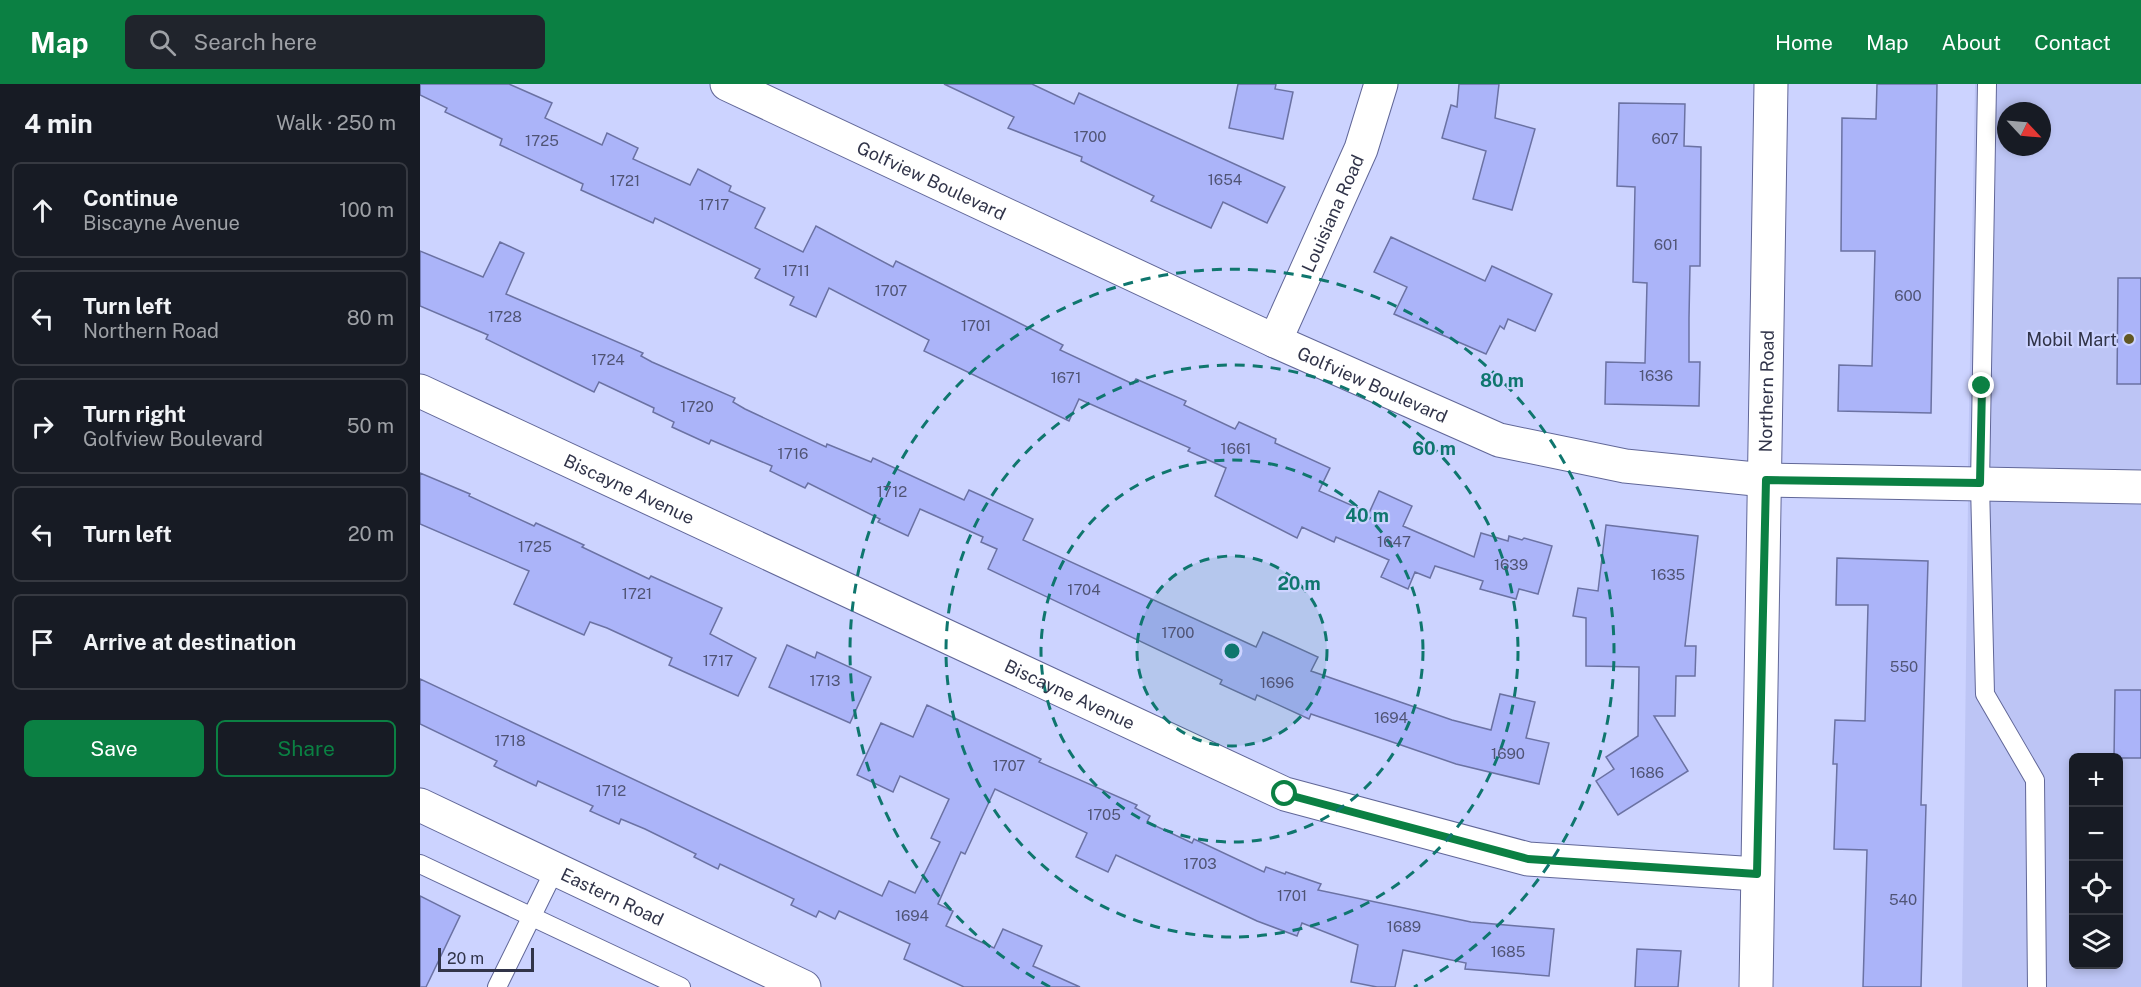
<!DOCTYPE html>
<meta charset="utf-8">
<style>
:root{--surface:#171b24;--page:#20242c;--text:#f1f3f6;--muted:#9ea1a6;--line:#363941;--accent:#0b8043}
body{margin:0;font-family:"Public Sans",sans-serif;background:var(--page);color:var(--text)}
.controls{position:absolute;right:18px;bottom:18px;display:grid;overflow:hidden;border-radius:9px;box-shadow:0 3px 9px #0003}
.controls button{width:54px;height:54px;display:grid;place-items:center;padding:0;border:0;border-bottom:2px solid var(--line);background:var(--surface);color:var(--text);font:30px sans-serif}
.compass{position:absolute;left:1577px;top:18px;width:54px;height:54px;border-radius:50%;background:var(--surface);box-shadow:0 3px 9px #0003;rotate:116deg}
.scale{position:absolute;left:18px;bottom:15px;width:96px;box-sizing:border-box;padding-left:6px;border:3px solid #313449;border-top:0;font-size:16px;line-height:21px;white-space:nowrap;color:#313449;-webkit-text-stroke:4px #ccd3ff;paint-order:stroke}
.stop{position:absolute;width:18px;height:18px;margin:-14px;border:4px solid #0b8043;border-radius:50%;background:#fff}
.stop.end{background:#0b8043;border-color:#fff;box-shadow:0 2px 6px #0008}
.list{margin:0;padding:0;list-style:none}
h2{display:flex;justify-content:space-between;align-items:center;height:78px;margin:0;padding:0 24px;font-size:26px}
h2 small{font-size:20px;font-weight:400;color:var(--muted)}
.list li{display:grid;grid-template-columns:39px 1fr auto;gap:18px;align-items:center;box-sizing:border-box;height:96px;margin:0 12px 12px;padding:0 12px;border:2px solid var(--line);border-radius:9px}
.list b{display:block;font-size:22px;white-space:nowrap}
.list p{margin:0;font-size:20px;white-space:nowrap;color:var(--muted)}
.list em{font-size:20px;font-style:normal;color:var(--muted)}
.actions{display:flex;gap:12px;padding:18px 24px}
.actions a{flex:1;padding:14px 0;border:2px solid var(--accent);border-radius:9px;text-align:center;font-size:21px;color:var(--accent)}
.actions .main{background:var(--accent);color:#fff}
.icon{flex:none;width:33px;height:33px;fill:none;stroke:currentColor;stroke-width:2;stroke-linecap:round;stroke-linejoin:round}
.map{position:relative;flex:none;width:1721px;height:903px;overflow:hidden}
header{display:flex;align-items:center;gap:36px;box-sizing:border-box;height:84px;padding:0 30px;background:var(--accent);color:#fff}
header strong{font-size:28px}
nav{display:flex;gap:33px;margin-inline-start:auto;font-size:21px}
.search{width:420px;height:54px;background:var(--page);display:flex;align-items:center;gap:15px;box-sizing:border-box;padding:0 21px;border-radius:9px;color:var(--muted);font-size:22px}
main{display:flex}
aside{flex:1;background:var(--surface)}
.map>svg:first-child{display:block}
.built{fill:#bdc5f5;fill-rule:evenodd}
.building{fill:#abb4f9;stroke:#6b72a3;stroke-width:1.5}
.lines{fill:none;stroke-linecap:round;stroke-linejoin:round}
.service-casing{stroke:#616798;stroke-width:20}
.minor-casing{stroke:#616798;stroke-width:35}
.tertiary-casing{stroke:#616798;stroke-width:35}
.service{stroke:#fff;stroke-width:18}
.minor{stroke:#fff;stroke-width:33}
.tertiary{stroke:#fff;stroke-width:33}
.route{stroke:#0b8043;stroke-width:8}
.ring{fill:none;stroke:#0f766e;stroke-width:3;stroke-dasharray:10 8}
.poi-dot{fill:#615723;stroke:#ccd3ff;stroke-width:2}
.labels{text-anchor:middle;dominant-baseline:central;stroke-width:4.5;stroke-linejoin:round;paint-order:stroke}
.number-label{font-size:15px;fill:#505475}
.street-label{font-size:18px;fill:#313449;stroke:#ccd3ff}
.poi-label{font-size:18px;fill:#313449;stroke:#ccd3ff;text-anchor:end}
.centre{fill:#0f766e;stroke:#ccd3ff;stroke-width:3}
.ring-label{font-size:18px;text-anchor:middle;font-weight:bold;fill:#0f766e;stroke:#ccd3ff;stroke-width:4.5;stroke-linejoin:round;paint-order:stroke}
</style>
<header>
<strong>Map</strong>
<div class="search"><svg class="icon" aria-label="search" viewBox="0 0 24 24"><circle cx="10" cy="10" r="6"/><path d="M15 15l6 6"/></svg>Search here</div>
<nav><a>Home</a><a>Map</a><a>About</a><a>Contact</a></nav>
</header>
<main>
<aside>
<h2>4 min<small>Walk · 250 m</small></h2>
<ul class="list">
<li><svg class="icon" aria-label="ahead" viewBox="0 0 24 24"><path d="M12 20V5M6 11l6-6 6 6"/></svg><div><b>Continue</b><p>Biscayne Avenue</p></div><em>100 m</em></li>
<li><svg class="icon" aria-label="left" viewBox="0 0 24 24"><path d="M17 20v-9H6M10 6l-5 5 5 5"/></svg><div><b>Turn left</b><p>Northern Road</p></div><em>80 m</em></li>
<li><svg class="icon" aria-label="right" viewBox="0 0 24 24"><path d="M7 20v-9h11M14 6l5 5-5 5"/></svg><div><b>Turn right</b><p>Golfview Boulevard</p></div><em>50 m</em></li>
<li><svg class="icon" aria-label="left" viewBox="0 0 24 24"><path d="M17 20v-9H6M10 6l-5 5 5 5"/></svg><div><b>Turn left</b></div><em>20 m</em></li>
<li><svg class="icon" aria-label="arrive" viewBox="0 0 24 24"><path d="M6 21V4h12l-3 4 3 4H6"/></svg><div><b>Arrive at destination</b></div></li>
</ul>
<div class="actions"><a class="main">Save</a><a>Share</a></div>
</aside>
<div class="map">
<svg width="1721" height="903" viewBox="0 0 1721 903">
<rect width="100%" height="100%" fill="#ccd3ff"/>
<g class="built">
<path d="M1555,0H1721V386L1548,383ZM1586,27H1622V63H1586Z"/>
<path d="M1548,416L1721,419V903H1542ZM1654,674H1698V880H1654Z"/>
</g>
<g class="building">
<polygon points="0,0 89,0 132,19 125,34 182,61 187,49 218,64 213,75 270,101 278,85 311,102 309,107 345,124 335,144 383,168 396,142 473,183 476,177 643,261 640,266 713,300 716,295 766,317 764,321 815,345 819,338 856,355 855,359 910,384 899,407 949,429 959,407 992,422 983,442 1054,473 1061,449 1088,457 1089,452 1102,456 1104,454 1132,462 1118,510 1099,505 1096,515 1060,505 1063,497 1015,482 1010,494 995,488 988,505 961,493 969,476 916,453 914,458 882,443 877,454 795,412 806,384 768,367 770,364 659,315 649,337 504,267 509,256 409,204 396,233 370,221 374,213 335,194 340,185 235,134 233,139 161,106 163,100 80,61 82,55 25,28 27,24 0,11"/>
<polygon points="524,0 612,0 654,20 659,9 865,103 847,139 803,118 791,144 731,117 734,112 661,77 662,73 588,44 594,33"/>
<polygon points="818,0 856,0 855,5 873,8 863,55 809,44"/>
<polygon points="1039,0 1079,0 1075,34 1115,45 1092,126 1053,115 1066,67 1022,54 1031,21 1037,23"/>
<polygon points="1457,0 1517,0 1511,329 1418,327 1419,281 1452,282 1455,167 1421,167 1422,34 1456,35"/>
<polygon points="1199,19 1265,20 1264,62 1281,63 1280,182 1270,182 1269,234 1269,278 1280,278 1279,322 1185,320 1186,278 1225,279 1227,199 1213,198 1215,103 1197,102"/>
<polygon points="971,153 1065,197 1072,182 1132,210 1115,247 1088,235 1084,245 1080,242 1066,270 974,230 987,203 954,188"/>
<polygon points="80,158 104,169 86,210 223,269 221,272 232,278 315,314 313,318 325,325 406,363 407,360 451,378 453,374 544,416 549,406 613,435 603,456 836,563 843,548 898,573 891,587 1032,636 1071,646 1080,610 1115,618 1106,654 1129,659 1119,700 1036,680 891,630 889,635 837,611 835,616 800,600 802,596 568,485 577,465 561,458 563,453 500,425 488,452 458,438 460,435 388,399 385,404 350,387 352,382 291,356 289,360 252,343 254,338 233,328 234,324 179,298 174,308 66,255 68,251 0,222 0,167 63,193"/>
<polygon points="1698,194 1721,194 1721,300 1697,300"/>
<polygon points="0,389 50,410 49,412 114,442 116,439 164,461 162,463 229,495 231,492 302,524 290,550 336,574 318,612 249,581 252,574 187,544 170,538 164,551 94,520 109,487 0,440"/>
<polygon points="1186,441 1278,452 1265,562 1276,562 1275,592 1256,592 1255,632 1234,632 1268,687 1198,731 1176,697 1194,685 1186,673 1218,652 1219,583 1166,582 1166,534 1153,532 1158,504 1178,507"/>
<polygon points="1417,474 1508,477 1501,721 1506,721 1501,903 1443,903 1447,766 1414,765 1417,680 1413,680 1415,636 1445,637 1448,521 1416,521"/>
<polygon points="367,561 395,574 397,568 451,593 430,639 349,603"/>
<polygon points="0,595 462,812 469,797 495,809 520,758 511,754 529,715 480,692 473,708 437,691 461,639 493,653 507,621 621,675 619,678 717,721 715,724 730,732 727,738 772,759 774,755 844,788 846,783 865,790 866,788 901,800 898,806 1051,838 1134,845 1129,892 1045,885 1046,879 983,866 975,903 957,903 931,898 938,861 882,839 877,852 837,837 696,771 688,788 656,773 667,749 575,705 545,770 541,768 518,820 533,827 526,842 574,864 583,845 622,862 613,882 660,903 544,903 484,875 490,860 419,827 415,835 399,827 396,833 371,821 374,815 300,780 298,785 274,773 276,770 225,745 201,735 199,740 170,727 173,722 118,697 116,702 74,682 77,677 0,640"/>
<polygon points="1695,606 1721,606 1721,674 1694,674"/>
<polygon points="0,812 40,832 6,903 0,903"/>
<polygon points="1217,865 1261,867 1258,903 1215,903"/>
</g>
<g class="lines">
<defs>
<g id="service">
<polyline points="1567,0 1560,400 1565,610 1615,696 1617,903"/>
<polyline points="0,780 261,903"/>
<polyline points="77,903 135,785"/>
</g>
<g id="minor">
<path id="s1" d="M855,257L941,65L961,0"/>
<path id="s2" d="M0,307L865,710L1108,775L1337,790"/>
<path id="s3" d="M0,721L384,903"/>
<path id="s4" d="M1336,903L1351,0"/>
</g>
<g id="tertiary">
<path id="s5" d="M307,0L855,257L1079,356L1205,382L1345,396L1721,403"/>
</g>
</defs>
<use href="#service" class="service-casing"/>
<use href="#minor" class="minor-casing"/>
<use href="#tertiary" class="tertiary-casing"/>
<use href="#service" class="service"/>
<use href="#minor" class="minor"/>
<use href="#tertiary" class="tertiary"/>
</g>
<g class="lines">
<polyline class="route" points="865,710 1108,775 1337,790 1346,396 1560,399 1562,302"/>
</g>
<circle cx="812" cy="567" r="95" fill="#0f766e" fill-opacity=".12"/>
<g class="ring">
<circle cx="812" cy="567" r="95"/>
<circle cx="812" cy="567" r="191"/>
<circle cx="812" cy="567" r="286"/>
<path d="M630 903A382 382 0 1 1 994 903"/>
</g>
<circle class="poi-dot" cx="1709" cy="255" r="6"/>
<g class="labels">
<g class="number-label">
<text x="670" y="52">1700</text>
<text x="1245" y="54">607</text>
<text x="122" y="56">1725</text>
<text x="805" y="95">1654</text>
<text x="205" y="96">1721</text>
<text x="294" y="120">1717</text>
<text x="1246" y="160">601</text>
<text x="376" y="186">1711</text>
<text x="471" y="206">1707</text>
<text x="1488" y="211">600</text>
<text x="85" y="232">1728</text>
<text x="556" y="241">1701</text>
<text x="188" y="275">1724</text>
<text x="1236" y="291">1636</text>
<text x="646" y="293">1671</text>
<text x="277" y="322">1720</text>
<text x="816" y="364">1661</text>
<text x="373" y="369">1716</text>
<text x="472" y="407">1712</text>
<text x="974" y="457">1647</text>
<text x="115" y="462">1725</text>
<text x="1091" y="480">1639</text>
<text x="1248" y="490">1635</text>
<text x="664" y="505">1704</text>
<text x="217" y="509">1721</text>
<text x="758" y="548">1700</text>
<text x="298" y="576">1717</text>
<text x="1484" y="582">550</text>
<text x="405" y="596">1713</text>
<text x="857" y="598">1696</text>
<text x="971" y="633">1694</text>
<text x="90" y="656">1718</text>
<text x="1088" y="669">1690</text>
<text x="589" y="681">1707</text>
<text x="1227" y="688">1686</text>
<text x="191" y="706">1712</text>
<text x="684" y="730">1705</text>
<text x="780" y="779">1703</text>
<text x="872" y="811">1701</text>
<text x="1483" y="815">540</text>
<text x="492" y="831">1694</text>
<text x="984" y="842">1689</text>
<text x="1088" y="867">1685</text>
</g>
<g class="street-label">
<text stroke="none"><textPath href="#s5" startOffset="226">Golfview Boulevard</textPath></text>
<text stroke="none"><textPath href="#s1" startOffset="140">Louisiana Road</textPath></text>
<text stroke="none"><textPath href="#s5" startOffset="712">Golfview Boulevard</textPath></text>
<text stroke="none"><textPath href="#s4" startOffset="596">Northern Road</textPath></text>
<text stroke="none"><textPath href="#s2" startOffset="231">Biscayne Avenue</textPath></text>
<text stroke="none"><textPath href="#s2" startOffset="717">Biscayne Avenue</textPath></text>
<text stroke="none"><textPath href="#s3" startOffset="213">Eastern Road</textPath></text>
</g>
<g class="poi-label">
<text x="1697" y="255">Mobil Mart</text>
</g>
</g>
<circle cx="812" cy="567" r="9" class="centre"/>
<g class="ring-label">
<text x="1082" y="303">80 m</text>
<text x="1014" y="371">60 m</text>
<text x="947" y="438">40 m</text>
<text x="879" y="506">20 m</text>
</g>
</svg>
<div class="controls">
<button>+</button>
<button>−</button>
<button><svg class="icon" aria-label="locate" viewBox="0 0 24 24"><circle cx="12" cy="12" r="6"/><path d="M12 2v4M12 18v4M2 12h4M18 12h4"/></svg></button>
<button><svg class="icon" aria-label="layers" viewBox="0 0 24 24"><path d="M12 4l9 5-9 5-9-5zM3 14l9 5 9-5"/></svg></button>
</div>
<svg class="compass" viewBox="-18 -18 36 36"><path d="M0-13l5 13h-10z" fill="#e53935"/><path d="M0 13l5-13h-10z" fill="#9ea1a6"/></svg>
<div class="scale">20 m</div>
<div class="stop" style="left:865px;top:710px"></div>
<div class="stop end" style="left:1562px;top:302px"></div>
</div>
</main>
